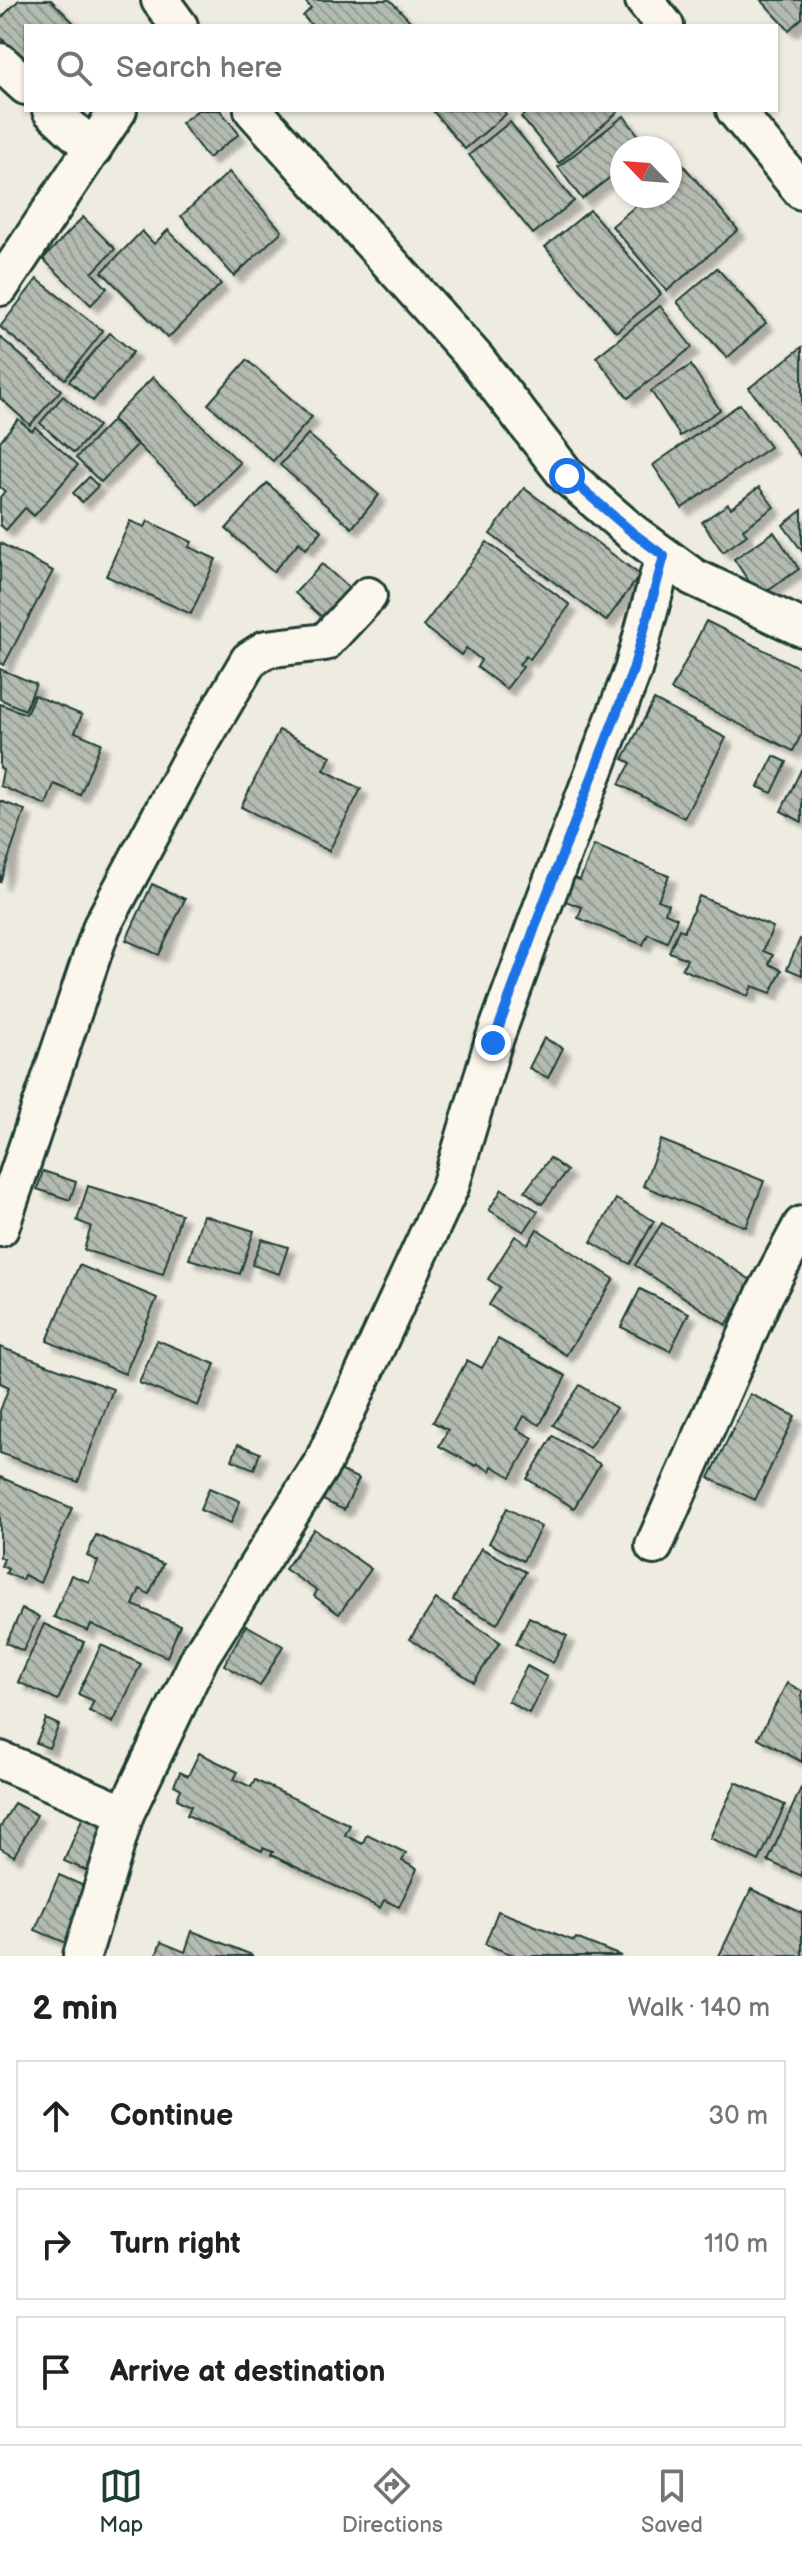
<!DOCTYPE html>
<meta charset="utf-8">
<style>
:root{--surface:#fff;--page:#f6f6f6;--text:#202124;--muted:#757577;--line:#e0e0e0;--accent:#1f3d34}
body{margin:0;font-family:"Balsamiq Sans",sans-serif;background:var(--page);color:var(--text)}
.compass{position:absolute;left:610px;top:136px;width:72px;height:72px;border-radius:50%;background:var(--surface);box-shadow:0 2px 6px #0004;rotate:295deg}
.stop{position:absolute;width:24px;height:24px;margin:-18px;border:6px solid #1a73e8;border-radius:50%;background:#fff}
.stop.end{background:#1a73e8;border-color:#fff;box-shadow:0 2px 8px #0008}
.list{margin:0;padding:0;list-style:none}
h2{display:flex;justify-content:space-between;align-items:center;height:104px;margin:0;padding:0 32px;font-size:34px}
h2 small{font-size:26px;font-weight:400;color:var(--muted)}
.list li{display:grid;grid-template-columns:52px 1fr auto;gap:24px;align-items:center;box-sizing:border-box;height:112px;margin:0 16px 16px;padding:0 16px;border:2px solid var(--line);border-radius:0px}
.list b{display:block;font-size:30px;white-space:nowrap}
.list em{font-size:26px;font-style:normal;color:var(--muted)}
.icon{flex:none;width:44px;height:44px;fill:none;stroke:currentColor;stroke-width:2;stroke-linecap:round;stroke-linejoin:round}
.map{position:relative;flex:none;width:802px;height:1956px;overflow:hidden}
.search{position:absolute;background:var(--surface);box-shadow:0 2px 6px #0004;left:24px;right:24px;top:24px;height:88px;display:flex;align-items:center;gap:20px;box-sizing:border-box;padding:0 28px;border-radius:0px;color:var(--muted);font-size:30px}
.sheet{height:488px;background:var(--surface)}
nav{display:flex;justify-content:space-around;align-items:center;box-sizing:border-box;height:112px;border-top:2px solid var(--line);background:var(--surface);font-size:22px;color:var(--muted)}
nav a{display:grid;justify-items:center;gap:4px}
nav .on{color:var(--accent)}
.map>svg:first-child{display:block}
.building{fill:url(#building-back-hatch);stroke:#1f3d34;stroke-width:2;filter:url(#shadow)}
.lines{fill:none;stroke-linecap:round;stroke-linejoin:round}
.minor-casing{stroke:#1f3d34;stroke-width:42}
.minor{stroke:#fbf7ec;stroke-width:36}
.route{stroke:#1a73e8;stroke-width:10}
</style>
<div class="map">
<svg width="802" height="1956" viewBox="0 0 802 1956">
<defs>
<pattern id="building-back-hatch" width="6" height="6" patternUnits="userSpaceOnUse" patternTransform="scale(2)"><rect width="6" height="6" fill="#b4bbb0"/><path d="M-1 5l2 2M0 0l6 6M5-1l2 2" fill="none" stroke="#929990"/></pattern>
<filter id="shadow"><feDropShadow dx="7" dy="7" stdDeviation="2" flood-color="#0004"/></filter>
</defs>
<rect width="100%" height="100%" fill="#eeece1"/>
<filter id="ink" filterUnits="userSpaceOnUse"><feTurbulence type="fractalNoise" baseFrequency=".0125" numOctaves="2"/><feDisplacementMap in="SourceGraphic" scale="16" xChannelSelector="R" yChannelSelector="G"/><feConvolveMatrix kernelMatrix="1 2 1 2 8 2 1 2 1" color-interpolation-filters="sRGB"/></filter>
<g filter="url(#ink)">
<g class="building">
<polygon points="19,0 51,0 77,26 26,26 26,63 0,37 0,19"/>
<polygon points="304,0 390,0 414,25 312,26 303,16 311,8"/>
<polygon points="761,0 802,0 802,18 789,30"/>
<polygon points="198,110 220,110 239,134 208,158 181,123"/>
<polygon points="432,110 503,110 506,114 465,149"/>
<polygon points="529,110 617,110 618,112 559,163 521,117"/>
<polygon points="624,116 648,148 622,148 622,168 582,199 558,167"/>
<polygon points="510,122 574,201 533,234 469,155"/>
<polygon points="683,165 738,230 667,291 612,226 647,196 670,196 670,176"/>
<polygon points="229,172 282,231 234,276 181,216"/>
<polygon points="590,210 661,294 616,332 545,247"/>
<polygon points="83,217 115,249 92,273 107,288 91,305 43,259"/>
<polygon points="168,230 221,284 168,338 102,272 142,231 154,244"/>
<polygon points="717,268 766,323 727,358 677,302"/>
<polygon points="37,279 103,331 65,379 0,327"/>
<polygon points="660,306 692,347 628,398 596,357"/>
<polygon points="110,333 133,352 93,401 69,381"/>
<polygon points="0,337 61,390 30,425 0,398"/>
<polygon points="802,347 802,458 749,388"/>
<polygon points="247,360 312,417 273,461 208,404"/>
<polygon points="691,365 720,410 680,436 651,391"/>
<polygon points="153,377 240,463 199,505 112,419"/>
<polygon points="63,396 98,426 74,453 40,423"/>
<polygon points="740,404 770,447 682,508 653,465"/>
<polygon points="18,419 32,431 35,427 78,465 34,516 25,508 6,530 0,525 0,497 5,491 0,487 0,441"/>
<polygon points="112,421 137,445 101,482 76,458"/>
<polygon points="308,434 379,495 352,528 280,465"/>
<polygon points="89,477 98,486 82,502 73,493"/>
<polygon points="267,483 322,531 306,549 299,542 273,572 226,529"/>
<polygon points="759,487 774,507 743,529 747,535 723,552 702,522 728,504 731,508"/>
<polygon points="524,488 640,575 606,621 490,534"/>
<polygon points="802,510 802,551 783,525"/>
<polygon points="130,521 145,527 148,521 192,542 189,547 216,559 191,614 106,576"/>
<polygon points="774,532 799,569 759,597 734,559"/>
<polygon points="487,542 570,605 530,659 526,656 519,664 523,667 506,689 477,667 481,660 466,648 461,655 423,626"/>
<polygon points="0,543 53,571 4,665 0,663"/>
<polygon points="322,564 359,597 332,626 295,593"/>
<polygon points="706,621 802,669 802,733 793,751 671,690"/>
<polygon points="0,669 36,684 25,710 0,699"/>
<polygon points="34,695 82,715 75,732 101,743 80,795 54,784 46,805 0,786 3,770 0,768 0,704 26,714"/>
<polygon points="654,700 726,738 684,818 619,784 631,763 623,759"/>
<polygon points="279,730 331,756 324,770 361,789 329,851 241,807"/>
<polygon points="774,756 787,762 772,793 758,787"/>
<polygon points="802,768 802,822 781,811"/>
<polygon points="0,801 25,810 0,883"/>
<polygon points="594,845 669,876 658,900 668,904 665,913 677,918 667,942 648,934 643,945 578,918 582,907 565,901 574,878 580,880"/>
<polygon points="152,884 185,899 159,955 126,940"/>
<polygon points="699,896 773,927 763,951 773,955 769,964 782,970 771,993 752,986 748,996 682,969 687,959 669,952 679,929 684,931"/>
<polygon points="800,939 802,940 802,975 787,969"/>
<polygon points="544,1038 563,1048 548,1078 529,1068"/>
<polygon points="661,1140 764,1181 746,1227 643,1186"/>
<polygon points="550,1158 567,1171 542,1204 525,1191"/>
<polygon points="43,1171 76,1182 70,1200 37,1189"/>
<polygon points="88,1186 181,1214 163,1274 84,1250 91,1226 77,1221"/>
<polygon points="502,1189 538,1211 524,1232 489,1210"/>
<polygon points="616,1199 654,1221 630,1264 591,1242"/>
<polygon points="203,1215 254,1231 240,1274 189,1259"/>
<polygon points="662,1223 754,1282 726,1325 635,1265"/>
<polygon points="537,1229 614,1279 566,1355 489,1305 500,1287 488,1279 515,1236 528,1244"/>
<polygon points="262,1239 288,1247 279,1274 252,1265"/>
<polygon points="79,1265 157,1298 125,1374 47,1341"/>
<polygon points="640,1289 689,1313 670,1351 621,1327"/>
<polygon points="498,1339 566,1376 540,1425 524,1416 517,1429 533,1438 511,1477 492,1466 490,1471 478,1464 476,1466 439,1446 448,1430 433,1422 467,1360 482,1368"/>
<polygon points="157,1340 215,1364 198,1406 139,1383"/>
<polygon points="0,1347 113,1389 78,1482 0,1453 0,1411 9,1387 0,1383"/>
<polygon points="580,1385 616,1408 589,1448 553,1425"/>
<polygon points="750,1394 795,1416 755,1500 709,1478"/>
<polygon points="553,1436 600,1464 574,1508 527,1479"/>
<polygon points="238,1444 260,1453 254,1469 232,1460"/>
<polygon points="338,1469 359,1479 344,1510 323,1500"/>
<polygon points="0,1477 72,1508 40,1583 24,1575 22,1580 6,1573 8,1569 1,1566 4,1559 0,1557"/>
<polygon points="209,1488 240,1501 231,1523 200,1510"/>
<polygon points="507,1508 541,1527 523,1561 489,1543"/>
<polygon points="314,1529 371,1569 339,1614 314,1596 317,1591 285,1569"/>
<polygon points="96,1535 163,1564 149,1594 140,1589 133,1605 180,1625 167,1657 91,1624 88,1631 54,1617 71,1575 89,1582 98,1561 87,1556"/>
<polygon points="481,1548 526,1572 497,1624 453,1600"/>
<polygon points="436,1599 500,1642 474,1682 410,1639"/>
<polygon points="22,1609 39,1617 23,1651 6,1643"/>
<polygon points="529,1617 567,1636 553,1663 516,1644"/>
<polygon points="44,1624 84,1642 58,1700 18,1682"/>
<polygon points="246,1625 283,1646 260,1686 224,1665"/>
<polygon points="101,1645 141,1664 113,1723 89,1711 94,1701 78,1694"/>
<polygon points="527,1666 547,1677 529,1713 508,1701"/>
<polygon points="787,1683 802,1691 802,1762 758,1738"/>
<polygon points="46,1719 59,1725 49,1748 36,1743"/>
<polygon points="199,1753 238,1772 234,1779 251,1787 255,1780 350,1825 345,1835 362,1844 367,1834 406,1853 402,1861 417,1869 399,1907 384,1900 380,1908 271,1855 273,1852 263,1848 262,1851 187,1815 191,1806 177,1799 181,1789 174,1785 180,1772 188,1776"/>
<polygon points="736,1782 785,1805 759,1861 710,1838"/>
<polygon points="801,1788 802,1788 802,1876 768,1861"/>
<polygon points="14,1803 37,1815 14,1856 0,1848 0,1828"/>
<polygon points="84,1814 115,1828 95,1874 64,1861"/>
<polygon points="59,1875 93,1890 69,1944 35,1930"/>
<polygon points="751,1889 802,1913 802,1956 719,1956"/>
<polygon points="498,1911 574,1941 576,1938 621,1956 516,1956 485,1944"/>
<polygon points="192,1931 252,1955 252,1956 156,1956 161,1942 185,1952"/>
</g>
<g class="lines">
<defs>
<g id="minor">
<polyline points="160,0 179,26"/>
<polyline points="644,0 665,26"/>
<polyline points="0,62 26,86"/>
<polyline points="51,110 93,149"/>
<polyline points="253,110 476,359 567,476 633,533 693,577 802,628"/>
<polyline points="735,110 802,191"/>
<polyline points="0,287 118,110"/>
<polyline points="0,1228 102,926 190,761 249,660 266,649 325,642 368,596"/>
<polyline points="654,1546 765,1294 802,1225"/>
<polyline points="0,1760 125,1814"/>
<polyline points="82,1956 125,1814 201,1655 323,1462 450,1187 493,1043 543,905 633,670 664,556"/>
</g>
</defs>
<use href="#minor" class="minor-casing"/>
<use href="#minor" class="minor"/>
</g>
</g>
<g class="lines" filter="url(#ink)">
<polyline class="route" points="493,1043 543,905 633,670 664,556 633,533 567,476"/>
</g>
</svg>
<svg class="compass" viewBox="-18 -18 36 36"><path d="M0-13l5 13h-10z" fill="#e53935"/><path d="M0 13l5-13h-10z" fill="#757577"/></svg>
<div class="stop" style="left:567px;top:476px"></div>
<div class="stop end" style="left:493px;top:1043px"></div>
<div class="search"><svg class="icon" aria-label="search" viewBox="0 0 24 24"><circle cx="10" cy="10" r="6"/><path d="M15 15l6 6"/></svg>Search here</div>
</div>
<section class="sheet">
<h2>2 min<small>Walk · 140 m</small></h2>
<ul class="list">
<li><svg class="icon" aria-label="ahead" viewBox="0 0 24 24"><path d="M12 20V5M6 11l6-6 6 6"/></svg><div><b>Continue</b></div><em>30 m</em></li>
<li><svg class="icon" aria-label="right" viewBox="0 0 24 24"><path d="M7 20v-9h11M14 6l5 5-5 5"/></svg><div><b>Turn right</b></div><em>110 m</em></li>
<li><svg class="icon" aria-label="arrive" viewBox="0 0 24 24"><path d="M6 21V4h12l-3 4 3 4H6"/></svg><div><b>Arrive at destination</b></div></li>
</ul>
</section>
<nav>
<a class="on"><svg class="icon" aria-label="map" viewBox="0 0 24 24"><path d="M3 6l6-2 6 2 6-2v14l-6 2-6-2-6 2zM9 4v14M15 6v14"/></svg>Map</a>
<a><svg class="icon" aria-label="directions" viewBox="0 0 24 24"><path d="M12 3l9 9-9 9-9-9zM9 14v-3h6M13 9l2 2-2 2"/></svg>Directions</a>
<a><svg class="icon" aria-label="saved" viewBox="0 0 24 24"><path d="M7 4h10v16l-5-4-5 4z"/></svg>Saved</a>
</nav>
